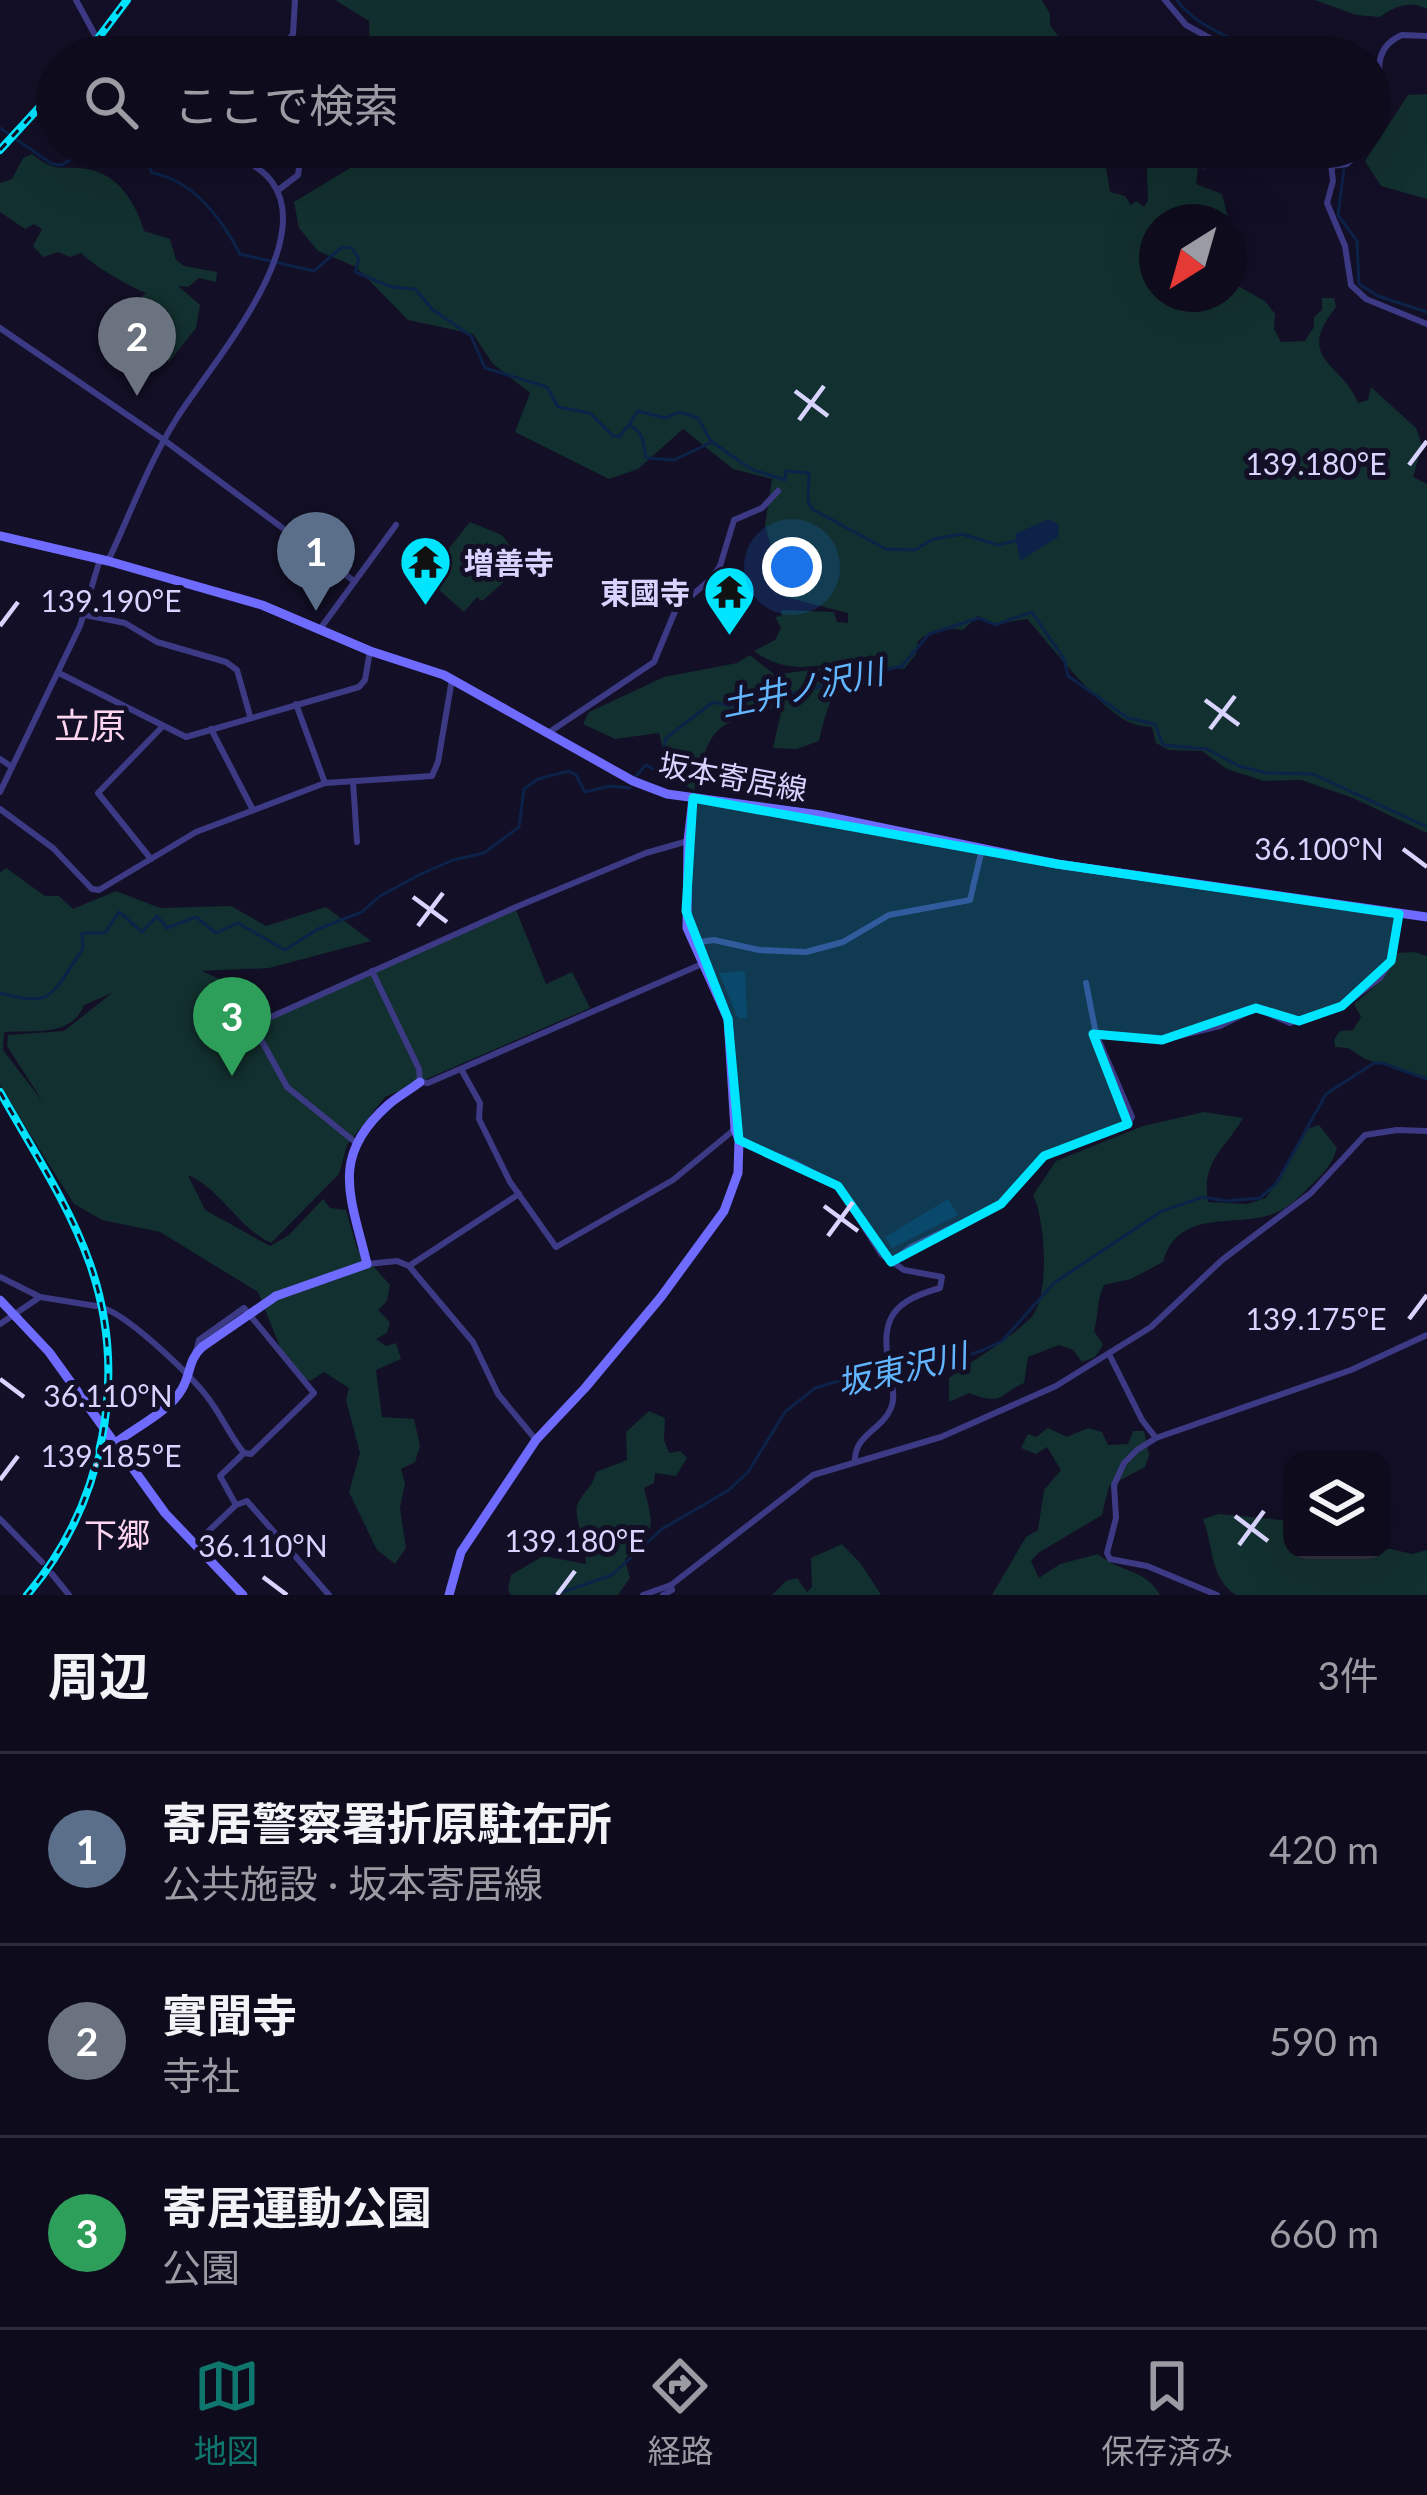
<!DOCTYPE html>
<html lang="ja">
<meta charset="utf-8">
<style>
:root{--surface:#0e0b1c;--page:#171425;--text:#f1f3f6;--muted:#9b9ba3;--line:#2e2b3b;--accent:#0f766e}
body{margin:0;font-family:Lato,"Noto Sans JP",sans-serif;background:var(--page);color:var(--text)}
.controls{position:absolute;right:36px;bottom:36px;display:grid;overflow:hidden;border-radius:24px;box-shadow:0 12px 48px #0002}
.controls button{width:108px;height:108px;display:grid;place-items:center;padding:0;border:0;border-bottom:3px solid var(--line);background:var(--surface);color:var(--text);font:60px sans-serif}
.compass{position:absolute;left:1139px;top:204px;width:108px;height:108px;border-radius:50%;background:var(--surface);box-shadow:0 12px 48px #0002;rotate:217deg}
.you{position:absolute;left:792px;top:567px;width:42px;height:42px;margin:-30px;border:9px solid #fff;border-radius:50%;background:#1a73e8;box-shadow:0 0 0 18px #1a73e833}
.badge{display:grid;place-items:center;width:78px;height:78px;border-radius:50%;background:var(--accent);color:#fff;font-size:39px;font-weight:700}
.pin{position:absolute;translate:-50% -99px;filter:drop-shadow(0 3px 6px #0008)}
.pin::after{content:'';position:absolute;top:63px;width:42px;height:36px;background:inherit;clip-path:polygon(0 0,100% 0,50% 100%)}
.list{margin:0;padding:0;list-style:none}
h2{display:flex;justify-content:space-between;align-items:center;height:156px;margin:0;padding:0 48px;font-size:51px}
h2 small{font-size:39px;font-weight:400;color:var(--muted)}
.list li{display:grid;grid-template-columns:78px 1fr auto;gap:36px;align-items:center;box-sizing:border-box;height:192px;padding:0 48px;border-top:3px solid var(--line)}
.list b{display:block;font-size:45px;white-space:nowrap}
.list p{margin:0;font-size:39px;white-space:nowrap;color:var(--muted)}
.list em{font-size:39px;font-style:normal;color:var(--muted)}
.icon{flex:none;width:66px;height:66px;fill:none;stroke:currentColor;stroke-width:2;stroke-linecap:round;stroke-linejoin:round}
.map{position:relative;flex:none;width:1427px;height:1595px;overflow:hidden}
.search{position:absolute;background:var(--surface);box-shadow:0 12px 48px #0002;left:36px;right:36px;top:36px;height:132px;display:flex;align-items:center;gap:30px;box-sizing:border-box;padding:0 42px;border-radius:66px;color:var(--muted);font-size:45px}
.sheet{height:732px;background:var(--surface)}
nav{display:flex;justify-content:space-around;align-items:center;box-sizing:border-box;height:168px;border-top:3px solid var(--line);background:var(--surface);font-size:33px;color:var(--muted)}
nav a{display:grid;justify-items:center;gap:6px}
nav .on{color:var(--accent)}
.map>svg:first-child{display:block}
.green{fill:#12302f;fill-rule:evenodd}
.water{fill:#0c2248}
.lines{fill:none;stroke-linecap:round;stroke-linejoin:round}
.stream{stroke:#0c2248;stroke-width:3}
.street{stroke:#3d3a85;stroke-width:6}
.secondary{stroke:#6f6bff;stroke-width:9}
.rail-casing{stroke:#00e5ff;stroke-width:8}
.rail{stroke:#130f26;stroke-width:3;stroke-dasharray:9;stroke-linecap:butt}
.secondary-bridge{stroke:#6f6bff;stroke-width:9}
.marked{fill:#00e5ff;fill-opacity:0.2;stroke:#00e5ff;stroke-width:9;stroke-linejoin:round}
.ticks{fill:none;stroke:#d9d4ff;stroke-width:4.5}
.labels{text-anchor:middle;dominant-baseline:central;stroke-width:10;stroke-linejoin:round;paint-order:stroke}
.poi-label{font-size:30px;font-weight:bold;fill:#d9d4ff;stroke:#130f26;text-anchor:start}
.street-label{font-size:30px;fill:#d9d4ff;stroke:#130f26}
.water-label{font-size:33px;font-style:italic;fill:#62b6ff;stroke:#130f26}
.neighbourhood-label{font-size:33px;fill:#ffd6f0;stroke:#130f26}
.quarter-label{font-size:36px;fill:#ffd6f0;stroke:#130f26}
.ticks-label{font-size:30px;text-anchor:middle;fill:#d9d4ff;stroke:#130f26;stroke-width:10;stroke-linejoin:round;paint-order:stroke}
</style>
<div class="map">
<svg width="1427" height="1595" viewBox="0 0 1427 1595">
<rect width="100%" height="100%" fill="#130f26"/>
<g class="green">
<polygon points="335,0 1042,0 1050,14 1050,25 1074,57 370,57 369,21"/>
<path d="M1315,0H1427V9C1411,0 1394,6 1380,17L1356,15Z"/>
<polygon points="1427,94 1427,199 1381,186 1365,161 1408,95"/>
<path d="M346,147H1103L1110,192L1125,196L1131,205L1136,201L1144,207L1148,200L1146,147H1184L1206,156V169L1198,167L1196,184L1222,194L1229,222H1157V294H1229V224L1234,240L1236,285L1265,301L1275,314L1274,329L1281,342L1305,341L1314,327V317L1322,310V298H1334L1336,307C1293,360 1344,364 1358,403L1368,400L1371,387L1416,428L1422,445L1413,477L1427,484V833L1353,798L1301,780L1264,781L1227,769L1202,751L1169,750L1156,743L1152,727C1146,726 1140,726 1134,724C1101,713 1050,644 1027,619L996,624L978,616L963,630C944,628 934,628 918,641L916,654L904,669C841,663 832,686 819,741L797,749L773,748L781,713L779,706C713,726 712,722 694,790L670,778L659,733L615,739L583,724L589,712L664,677L737,663L750,655L775,675L849,664L848,659C813,668 785,674 754,651L775,640L781,628L775,617L781,616L782,610L834,612L837,622L848,623V613L785,597L765,525L772,479L733,469L683,429L638,469L609,479L515,432L530,393L493,364L473,334L408,320L356,267L318,251L299,228L294,202L350,168Z"/>
<path d="M32,154C57,174 60,165 87,169C118,174 136,203 144,231L170,239L176,260L184,266L217,272L216,282L199,278L188,287L178,286L200,305L196,328L169,362L121,316L146,293C128,286 94,266 81,253L70,257L58,252L43,257L33,246L42,229L34,224L25,229L0,212V183L12,179L23,158Z"/>
<polygon points="470,522 502,535 520,560 513,574 482,601 477,597 464,612 436,587 429,573"/>
<path d="M6,868L45,896H59L73,909L116,891L160,908L231,906L266,926L326,907L371,941L269,968L201,971L225,981H241L263,1022L516,910L546,984L572,972L590,1008L385,1097L347,1145L339,1174L271,1243C237,1227 222,1190 188,1175L205,1210L270,1246L289,1235L323,1199L330,1208L346,1210L357,1248L390,1285L387,1301L378,1310L390,1322L387,1333L376,1339L386,1346L396,1343L401,1359L376,1370L382,1417L414,1419L420,1446L415,1462L401,1469L405,1483L400,1508L406,1548L395,1564L377,1550L349,1492L360,1453L346,1400L349,1388L324,1372L310,1381L288,1367L258,1292L160,1232L102,1220L74,1204L16,1112L0,1084V873ZM112,993L64,1031L8,1035L7,1046L43,1102L3,1050L4,1032C33,1030 72,1037 84,1005Z"/>
<polygon points="1415,952 1427,956 1427,1078 1365,1059 1348,1048 1335,1047 1334,1040 1340,1031 1353,1030 1361,1017 1354,1004 1382,980 1396,953"/>
<path d="M1204,1112L1243,1118C1224,1151 1201,1161 1208,1202L1247,1204L1266,1198L1307,1129L1319,1125L1337,1148C1333,1164 1321,1176 1309,1187C1298,1198 1285,1211 1270,1215C1231,1227 1178,1209 1163,1262L1131,1279L1104,1285C1096,1301 1099,1315 1094,1331L1103,1345L1095,1357L1082,1362L1073,1350L1059,1345L1028,1357L1024,1383C997,1395 1004,1406 969,1393L949,1402V1378C968,1364 1021,1331 1033,1315C1050,1291 1045,1219 1033,1195L1056,1161L1143,1126Z"/>
<path d="M649,1411L665,1418L664,1440L669,1453L680,1451L687,1458L676,1476L655,1473L654,1483L644,1488C654,1528 657,1528 625,1559L630,1578L618,1595H511L508,1590L511,1575L543,1556L586,1564C586,1547 574,1514 577,1506C581,1493 593,1488 596,1472L627,1460L626,1432Z"/>
<path d="M1048,1428L1067,1437L1088,1428L1102,1432L1108,1445L1128,1444L1133,1431H1144L1149,1455L1145,1467L1109,1486L1102,1515L1038,1553L1031,1561L1039,1578L1060,1564L1098,1554C1120,1573 1145,1568 1160,1595H992L1026,1537L1038,1530L1044,1490L1061,1470L1047,1447L1036,1454L1021,1448L1028,1434L1036,1437Z"/>
<path d="M1219,1514L1292,1521V1550L1391,1549L1412,1554L1427,1550V1595H1236C1209,1577 1214,1547 1203,1519Z"/>
<polygon points="842,1544 861,1564 881,1595 772,1595 786,1581 797,1578 807,1592 812,1587 811,1558"/>
</g>
<g class="water">
<polygon points="1049,519 1059,525 1058,537 1020,561 1015,534"/>
<polygon points="744,971 745,973 747,1018 738,1018 719,973"/>
<polygon points="948,1199 958,1215 892,1248 885,1237"/>
</g>
<g class="lines">
<g class="stream">
<path d="M1177,0C1197,29 1234,35 1261,57"/>
<polyline points="0,128 52,164 62,165 87,148 111,152 123,147"/>
<path d="M142,147L152,173C193,180 222,219 240,254L314,271L342,247L352,248L359,259L355,272L392,287L415,289L432,309L471,336L485,368L547,387L558,407L590,413L612,435L619,437L629,425C645,433 643,443 646,458L674,460L712,442L751,469L785,480L786,471L809,473L808,501L812,509L886,549L915,550L933,539L962,534L998,545L1015,541"/>
<polyline points="1341,147 1345,161 1338,215 1357,241 1359,284 1378,296 1427,312"/>
<polyline points="630,423 638,411 665,418 680,412 698,418 711,441"/>
<polyline points="636,776 646,765 664,775 671,772 672,765 663,752 666,738 713,702 730,706 754,698 770,699 902,666 929,634 979,618 995,625 1032,612 1064,659 1068,676 1128,718 1155,724 1163,745 1207,749 1239,766 1266,773 1313,774 1427,827"/>
<path d="M0,993C56,1010 53,990 83,949L82,933H105L119,912L142,932L157,916L167,928L196,917L216,933L238,923L285,950L318,929L362,912L380,896L421,874L453,860L484,853L519,827L524,789L538,779L569,771L576,775L585,792L610,786L630,788"/>
<polyline points="554,1595 612,1575 662,1529 729,1490 748,1472 785,1412 815,1388 883,1368 958,1359 983,1350 1002,1341 1054,1283 1162,1211 1203,1197 1226,1201 1260,1198 1276,1184 1326,1094 1374,1063 1382,1063 1427,1079"/>
</g>
<g class="street">
<polyline points="76,0 107,57"/>
<polyline points="1165,0 1186,25 1244,57"/>
<polyline points="275,57 293,34 295,0"/>
<path d="M1370,140C1397,100 1357,54 1402,35L1427,36"/>
<polyline points="1329,147 1333,181 1327,203 1345,246 1351,285 1366,299 1427,324"/>
<polyline points="1332,166 1347,164 1363,147"/>
<polyline points="277,191 298,175 302,147"/>
<polyline points="0,328 164,440 354,581"/>
<path d="M109,559C131,512 149,462 177,418C208,368 318,245 272,182C260,165 236,157 218,147"/>
<polyline points="85,615 125,623 157,642 226,662 237,670 250,716"/>
<polyline points="320,629 396,525"/>
<polyline points="59,673 186,737 359,687 365,680 370,651"/>
<polyline points="296,704 325,783"/>
<polyline points="211,729 253,810"/>
<polyline points="548,733 654,662 676,609 712,578 720,566 734,520 762,508 778,491"/>
<polyline points="0,759 12,767"/>
<polyline points="353,781 357,842"/>
<polyline points="0,792 80,626 100,559"/>
<polyline points="0,809 53,848 92,889 99,890 196,832 325,783 432,776 438,762 452,679"/>
<polyline points="151,859 98,793 162,727"/>
<polyline points="692,943 714,940 759,950 806,952 843,942 889,915 970,900 982,849"/>
<polyline points="372,971 419,1069 420,1082 428,1083 702,964"/>
<polyline points="1096,1034 1162,1040 1220,1026 1256,1008 1290,1023 1342,1006 1380,978 1391,961 1399,914"/>
<polyline points="461,1069 480,1103 479,1119 510,1182 556,1247 673,1180 735,1129"/>
<path d="M740,1141L793,1162L838,1186L881,1254L904,1270L942,1277L940,1288C883,1304 881,1325 891,1380C893,1390 895,1398 891,1408C882,1430 854,1435 855,1461"/>
<polyline points="355,1142 287,1087 253,1025 516,907 646,853 688,841"/>
<polyline points="891,1262 911,1247 1001,1204 1044,1156 1128,1124 1132,1117 1096,1034 1086,983"/>
<polyline points="367,1264 397,1261 409,1266 473,1342 498,1394 536,1440"/>
<polyline points="409,1266 519,1194"/>
<polyline points="0,1277 40,1297"/>
<path d="M106,1309C133,1320 197,1380 213,1405C224,1421 231,1437 244,1453L251,1454L314,1393L244,1308L199,1340L196,1352"/>
<polyline points="0,1324 40,1297 96,1306"/>
<polyline points="1109,1354 1142,1420 1156,1438"/>
<polyline points="236,1505 220,1476 244,1453"/>
<polyline points="0,1519 42,1562"/>
<polyline points="195,1544 236,1505 247,1501 329,1595"/>
<polyline points="52,1574 69,1595"/>
<polyline points="643,1595 671,1585"/>
<polyline points="663,1595 672,1590 671,1585 813,1475 941,1437 1056,1386 1151,1327 1222,1260 1311,1193 1365,1135 1397,1130 1427,1131"/>
<polyline points="1217,1595 1147,1566 1110,1559 1107,1553 1116,1518 1114,1485 1124,1463 1137,1450 1156,1438 1351,1370 1427,1335"/>
</g>
<g class="secondary">
<polyline points="0,536 108,561 262,605 370,651 444,675 633,781 667,794 820,815 1057,864 1427,917"/>
<path d="M276,1296L367,1264C351,1197 329,1157 388,1105C398,1096 410,1090 420,1082"/>
<polyline points="0,1300 49,1352 165,1513 243,1595"/>
<path d="M114,1444C134,1428 169,1412 182,1389C191,1374 188,1360 202,1347"/>
<polyline points="449,1595 461,1552 536,1440 585,1388 661,1297 724,1211 738,1173 739,1140 735,1129 728,1019 687,928 688,841 693,798"/>
</g>
<defs>
<g id="rail">
<polyline points="84,57 127,0"/>
<polyline points="0,150 57,88"/>
<path d="M0,1092C31,1147 69,1204 90,1264C129,1376 104,1505 27,1595"/>
</g>
</defs>
<use href="#rail" class="rail-casing"/>
<use href="#rail" class="rail"/>
<polyline class="secondary-bridge" points="202,1347 276,1296"/>
</g>
<path class="marked" d="M693,798L1057,864L1399,914L1391,961L1342,1006L1299,1021L1256,1008L1162,1040L1093,1034L1128,1124L1044,1156L1001,1204L891,1262L838,1186L739,1140L728,1019L686,911Z"/>
<path class="ticks" d="M795,391L828,416M799,420L824,386M1409,465L1427,441M0,626L18,602M1205,700L1239,725M1210,729L1235,696M1403,849L1427,867M413,897L447,922M418,926L443,893M824,1206L858,1231M828,1236L853,1202M1409,1319L1427,1295M0,1379L24,1397M0,1480L18,1456M1235,1516L1268,1541M1239,1545L1264,1511M263,1577L287,1595M557,1595L575,1571"/>
<defs>
<symbol id="temple-pin" viewBox="-11 -11 22 30"><path d="M0 17L-7.5 6A9.5 9.5 0 1 1 7.5 6Z" fill="#00e5ff" stroke="#130f26"/><path d="M0-6L5-2H3V0L6.5 2.5H4V6H1.5V3h-3V6H-4V2.5H-6.5L-3 0V-2H-5Z" fill="#111"/></symbol>
</defs>
<g fill-rule="evenodd">
<use href="#temple-pin" x="396" y="532" width="59" height="81"/>
<use href="#temple-pin" x="700" y="562" width="59" height="81"/>
</g>
<g class="labels">
<g class="poi-label">
<text x="464" y="562">増善寺</text>
<text x="690" y="592" text-anchor="end">東國寺</text>
</g>
<g class="street-label">
<text transform="translate(733 776) rotate(10)">坂本寄居線</text>
</g>
<g class="water-label">
<text transform="translate(802 687) rotate(-12)">土井ノ沢川</text>
<text transform="translate(902 1368) rotate(-13)">坂東沢川</text>
</g>
<g class="neighbourhood-label">
<text x="117" y="1534">下郷</text>
</g>
<g class="quarter-label">
<text x="90" y="725">立原</text>
</g>
</g>
<g class="ticks-label">
<text x="1316" y="475">139.180°E</text>
<text x="111" y="612">139.190°E</text>
<text x="1319" y="860">36.100°N</text>
<text x="1316" y="1330">139.175°E</text>
<text x="108" y="1407">36.110°N</text>
<text x="111" y="1467">139.185°E</text>
<text x="575" y="1552">139.180°E</text>
<text x="263" y="1557">36.110°N</text>
</g>
</svg>
<div class="controls">
<button><svg class="icon" aria-label="layers" viewBox="0 0 24 24"><path d="M12 4l9 5-9 5-9-5zM3 14l9 5 9-5"/></svg></button>
</div>
<svg class="compass" viewBox="-18 -18 36 36"><path d="M0-13l5 13h-10z" fill="#e53935"/><path d="M0 13l5-13h-10z" fill="#9b9ba3"/></svg>
<div class="you"></div>
<div class="pin badge" style="left:316px;top:611px;background:#5c6f8a">1</div>
<div class="pin badge" style="left:137px;top:396px;background:#6b7280">2</div>
<div class="pin badge" style="left:232px;top:1076px;background:#2e9e5b">3</div>
<div class="search"><svg class="icon" aria-label="search" viewBox="0 0 24 24"><circle cx="10" cy="10" r="6"/><path d="M15 15l6 6"/></svg>ここで検索</div>
</div>
<section class="sheet">
<h2>周辺<small>3件</small></h2>
<ul class="list">
<li><span class="badge" style="background:#5c6f8a">1</span><div><b>寄居警察署折原駐在所</b><p>公共施設 · 坂本寄居線</p></div><em>420 m</em></li>
<li><span class="badge" style="background:#6b7280">2</span><div><b>實聞寺</b><p>寺社</p></div><em>590 m</em></li>
<li><span class="badge" style="background:#2e9e5b">3</span><div><b>寄居運動公園</b><p>公園</p></div><em>660 m</em></li>
</ul>
</section>
<nav>
<a class="on"><svg class="icon" aria-label="map" viewBox="0 0 24 24"><path d="M3 6l6-2 6 2 6-2v14l-6 2-6-2-6 2zM9 4v14M15 6v14"/></svg>地図</a>
<a><svg class="icon" aria-label="directions" viewBox="0 0 24 24"><path d="M12 3l9 9-9 9-9-9zM9 14v-3h6M13 9l2 2-2 2"/></svg>経路</a>
<a><svg class="icon" aria-label="saved" viewBox="0 0 24 24"><path d="M7 4h10v16l-5-4-5 4z"/></svg>保存済み</a>
</nav>
